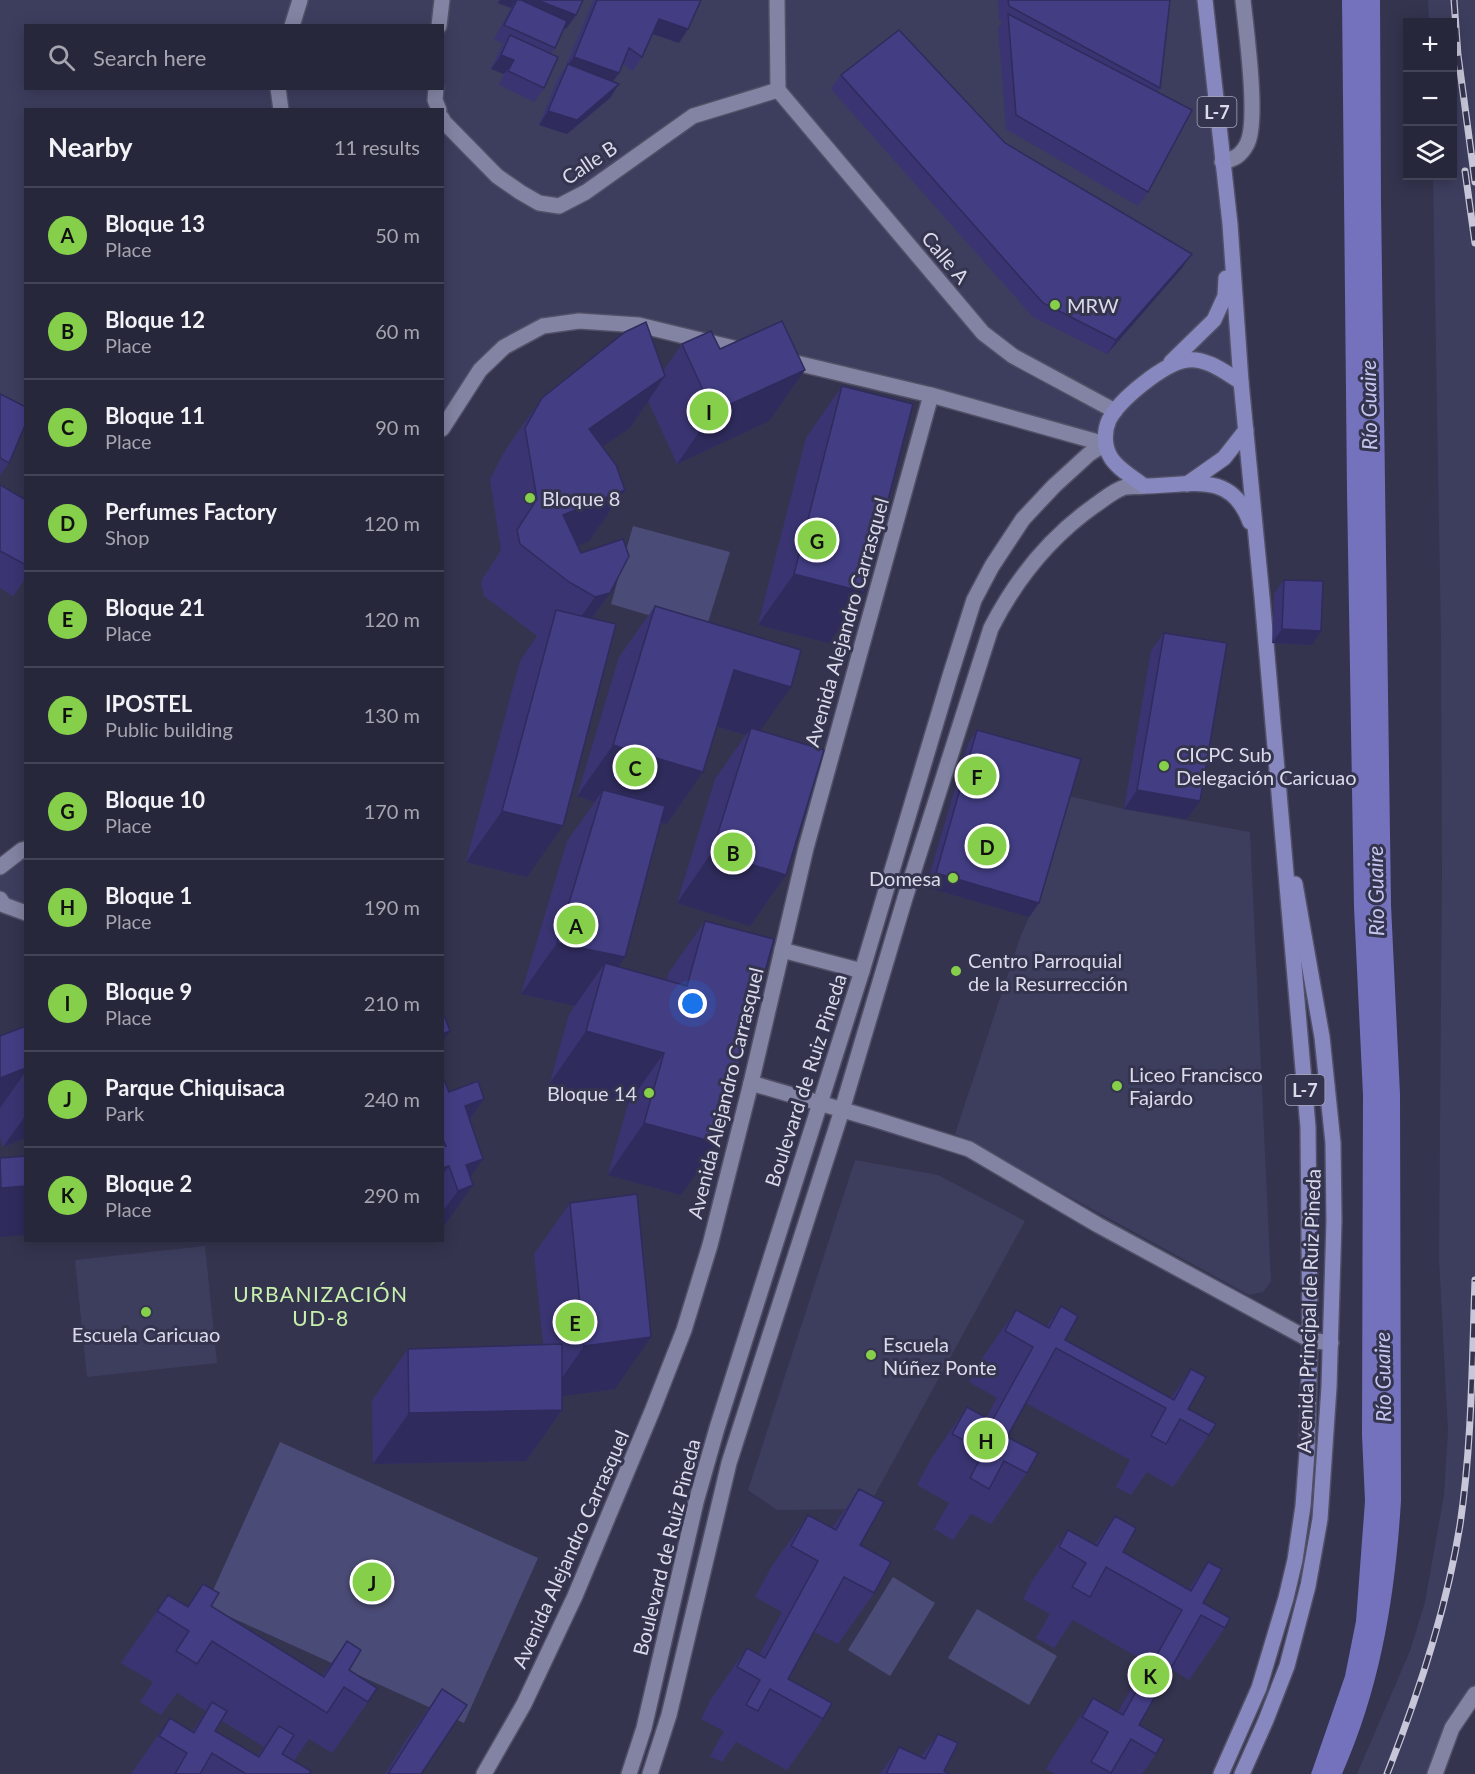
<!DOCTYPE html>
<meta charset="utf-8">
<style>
:root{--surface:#27273b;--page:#333346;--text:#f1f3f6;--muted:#a4a5af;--line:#434455;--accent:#86cf4b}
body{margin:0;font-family:Lato,sans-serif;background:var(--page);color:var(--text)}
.controls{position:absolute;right:18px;top:18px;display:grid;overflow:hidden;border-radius:0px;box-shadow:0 3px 15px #0003}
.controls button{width:54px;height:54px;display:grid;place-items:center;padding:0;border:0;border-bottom:2px solid var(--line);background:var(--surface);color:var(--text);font:30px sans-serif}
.you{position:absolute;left:693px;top:1004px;width:21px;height:21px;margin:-15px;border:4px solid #fff;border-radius:50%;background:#1a73e8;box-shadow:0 0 0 9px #1a73e833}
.badge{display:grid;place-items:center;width:39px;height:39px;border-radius:50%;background:var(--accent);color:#111;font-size:20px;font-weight:700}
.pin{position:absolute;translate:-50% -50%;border:3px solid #fff;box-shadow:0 2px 6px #0006}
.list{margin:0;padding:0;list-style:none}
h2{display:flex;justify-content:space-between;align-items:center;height:78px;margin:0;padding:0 24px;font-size:26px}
h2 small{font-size:20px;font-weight:400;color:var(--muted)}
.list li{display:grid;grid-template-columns:39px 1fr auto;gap:18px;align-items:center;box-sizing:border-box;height:96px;padding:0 24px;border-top:2px solid var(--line)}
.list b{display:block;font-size:22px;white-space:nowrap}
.list p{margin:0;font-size:20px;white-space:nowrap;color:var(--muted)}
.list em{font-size:20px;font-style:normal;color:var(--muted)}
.icon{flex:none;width:33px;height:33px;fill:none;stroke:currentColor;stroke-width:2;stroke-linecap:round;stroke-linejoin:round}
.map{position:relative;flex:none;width:1475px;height:1774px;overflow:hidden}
.search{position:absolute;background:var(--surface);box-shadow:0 3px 15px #0003;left:24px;top:24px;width:420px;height:66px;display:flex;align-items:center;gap:15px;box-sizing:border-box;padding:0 21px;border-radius:0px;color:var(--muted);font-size:22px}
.panel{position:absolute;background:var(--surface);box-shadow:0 3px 15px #0003;left:24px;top:108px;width:420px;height:1134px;border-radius:0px}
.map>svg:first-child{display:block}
.built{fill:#3d3d5e;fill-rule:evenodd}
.green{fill:#4b4b77}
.water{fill:#7472bd}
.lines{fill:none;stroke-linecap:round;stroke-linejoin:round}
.minor-casing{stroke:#515067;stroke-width:18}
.major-casing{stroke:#515067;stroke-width:18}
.minor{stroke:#8384a3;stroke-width:15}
.major{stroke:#8888c1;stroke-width:15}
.rail-casing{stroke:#c7c7d9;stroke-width:7}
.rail{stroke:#34344f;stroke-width:4.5;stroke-dasharray:14;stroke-linecap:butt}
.wall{fill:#3a3572;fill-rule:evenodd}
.shaded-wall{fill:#2f2b5c}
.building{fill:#433e84;stroke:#2f2b5c;stroke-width:1.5}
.poi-dot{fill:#86cf4b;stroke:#34344f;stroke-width:2}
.labels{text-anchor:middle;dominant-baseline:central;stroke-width:6;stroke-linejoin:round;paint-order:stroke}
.shield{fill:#34344f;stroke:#a8a8bc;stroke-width:1.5}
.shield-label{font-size:18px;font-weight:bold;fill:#dadaeb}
.street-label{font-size:20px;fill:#dadaeb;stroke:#34344f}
.poi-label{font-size:20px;fill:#dadaeb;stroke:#34344f;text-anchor:start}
.water-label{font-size:21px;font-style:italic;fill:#c4c6ef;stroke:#34344f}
.neighbourhood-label{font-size:21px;letter-spacing:1.5px;fill:#c6f0ab;stroke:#34344f}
</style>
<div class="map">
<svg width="1475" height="1774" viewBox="0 0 1475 1774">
<rect width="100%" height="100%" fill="#34344f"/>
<g class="built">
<path d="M0,0H1205L1246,430L1203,474L1144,486L1105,444L812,366L579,321L504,347L443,429L442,110H26L25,428L0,393ZM26,26H442V88H26Z"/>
<polygon points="1428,0 1475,0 1475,1694 1435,1774 1357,1774 1410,1651 1425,1602 1444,1495 1448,1432 1439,1258 1442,872 1441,640 1433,176 1452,176 1452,22 1429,22"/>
<polygon points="1065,795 1124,809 1250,832 1271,1282 1263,1292 1249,1295 955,1134 1021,935 1029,917"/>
<polygon points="25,849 25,913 0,899 0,867"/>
<polygon points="855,1160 938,1175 1025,1221 867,1509 777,1510 748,1490"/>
<polygon points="205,1246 217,1363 87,1377 75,1260"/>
</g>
<g class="green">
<polygon points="633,526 730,552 705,632 611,604"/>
<polygon points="280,1442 538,1558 464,1723 206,1606"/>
<polygon points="893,1577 935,1603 890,1676 848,1650"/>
<polygon points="977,1609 1057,1656 1029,1705 948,1658"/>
</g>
<path class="water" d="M1342,0H1380L1381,202L1391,905L1400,1094L1401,1501C1395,1596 1381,1686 1342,1774H1311L1345,1676L1356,1621L1365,1501L1362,1435L1363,1095L1354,907L1347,490Z"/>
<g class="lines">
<defs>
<g id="minor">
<polyline points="777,0 778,90"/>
<polyline points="292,26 300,0"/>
<polyline points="439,26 442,0"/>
<polyline points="278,88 281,110"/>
<polyline points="436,88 435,100 439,110"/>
<polyline points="778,90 983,333 1013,356 1115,411"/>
<polyline points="442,118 444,122 497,176 520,192 539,203 559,206 586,192 693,116 778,90"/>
<path d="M1222,162C1234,159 1241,156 1247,144C1259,121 1246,30 1243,0"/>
<polyline points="784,360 931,395 1105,444"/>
<polyline points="442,429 480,370 504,347 543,326 579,321 639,325 746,351"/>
<polyline points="0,867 22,850 26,849"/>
<polyline points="0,899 4,905 26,913"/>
<polyline points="782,950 862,971"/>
<polyline points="751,1083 877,1120 969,1149 1098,1225 1310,1340 1331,1343"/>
<polyline points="484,1774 524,1704 575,1596 653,1409 684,1330 710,1245 751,1083 806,848 931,395"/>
<polyline points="629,1774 644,1728 696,1502 717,1428 862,971 950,676 974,600 992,566 1023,519 1054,486 1089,454 1105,444"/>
<path d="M650,1774L669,1715L729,1463L842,1110L905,898L991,628C1016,579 1049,538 1094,506C1103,500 1114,490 1125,487C1131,486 1138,487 1144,486"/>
<polyline points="1435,1774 1452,1728 1475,1694"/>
</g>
<g id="major">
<polyline points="1205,0 1230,224 1241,382 1262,597 1308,1127 1310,1340 1307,1452 1303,1506 1295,1560 1286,1598 1259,1688 1221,1774"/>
<polyline points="1171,362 1214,320 1225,296 1226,278"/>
<path d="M1241,382C1226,373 1206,357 1187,360C1164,363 1119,400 1109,420C1104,431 1104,446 1110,456C1116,468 1133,477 1144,486C1188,486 1231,469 1250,522"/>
<polyline points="1187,484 1224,458 1246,430"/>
<polyline points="1242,1774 1266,1720 1287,1666 1308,1586 1320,1519 1329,1387 1334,1221 1333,1143 1322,1037 1295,884"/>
</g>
</defs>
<use href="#minor" class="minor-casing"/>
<use href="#major" class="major-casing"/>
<use href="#minor" class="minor"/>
<use href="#major" class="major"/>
<defs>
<g id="rail">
<polyline points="1454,0 1458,55 1475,182"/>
<polyline points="1465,171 1475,243"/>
<path d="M1387,1774C1417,1698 1447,1607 1460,1525C1472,1444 1472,1362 1475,1280"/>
</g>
</defs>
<use href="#rail" class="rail-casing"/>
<use href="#rail" class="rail"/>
</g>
<g class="wall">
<polygon points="500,0 583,0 576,15 566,29 564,28 555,48 551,54 544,88 534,102 499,85 504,74 491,69 500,49 504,44 494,39 511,8 498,3"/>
<polygon points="593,0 701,0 679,43 653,34 642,57 633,71 623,64 613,81 619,84 610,98 567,134 539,125 558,78 565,68"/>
<polygon points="998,0 1170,0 1160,88 1158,92 1148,192 1138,206 1006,129 998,28 1003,22 999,20"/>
<polygon points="841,75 1005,143 1182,268 1107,354 1033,317 831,89"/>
<polygon points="682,344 720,349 805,370 769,421 677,464 648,401 630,428 602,446 625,490 589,541 578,546 581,553 610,593 592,619 527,877 466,862 520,661 537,636 484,596 481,581 501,550 490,479 506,449 542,398 663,371"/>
<polygon points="842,386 829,643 758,625 806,438"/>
<polygon points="0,394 9,463 0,475"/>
<polygon points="0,485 26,500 26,578 13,596 0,588"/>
<polygon points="1284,580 1321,631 1312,645 1272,643 1274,594"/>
<polygon points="655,606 760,730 786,875 750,926 677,903 715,779 746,735 717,727 703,772 667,824 660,822 618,967 667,980 669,972 705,921 681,1195 608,1175 628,1104 550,1083 569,1014 575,1006 521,994 567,841 595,802 577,796 619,657"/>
<polygon points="1164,633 1200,801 1187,819 1124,809 1151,651"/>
<polygon points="977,730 1039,903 1029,917 926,887 968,744"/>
<polygon points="26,1026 26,1138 3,1147 0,1138 0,1036"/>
<polygon points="442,1075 449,1092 484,1099 470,1120 483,1159 470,1177 442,1229"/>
<polygon points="570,1203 615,1389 562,1396 562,1410 526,1461 373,1464 372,1400 408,1349 543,1344 534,1254"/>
<polygon points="1061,1306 1065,1340 1171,1398 1191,1369 1188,1409 1209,1435 1173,1487 1147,1472 1131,1495 1116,1487 1130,1460 1026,1403 1007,1437 1027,1473 991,1524 971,1514 953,1540 934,1529 949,1503 917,1485 931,1459 967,1407 986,1418 997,1398 969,1382 980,1361 1016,1310 1046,1327"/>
<polygon points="859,1489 860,1545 874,1593 838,1644 814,1632 788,1679 823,1719 787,1770 736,1742 722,1762 710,1756 724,1731 701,1719 711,1699 747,1648 759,1655 782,1612 755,1597 772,1566 808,1515 832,1528"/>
<polygon points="1115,1516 1123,1552 1189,1589 1208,1562 1203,1603 1225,1628 1189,1680 1171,1669 1139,1725 1156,1754 1142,1774 1056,1774 1046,1769 1058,1749 1093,1698 1118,1712 1146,1662 1073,1620 1054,1648 1036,1638 1050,1614 1023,1599 1032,1581 1068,1530 1094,1545"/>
<path d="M203,1584L211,1606L322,1676L347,1641L349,1670L368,1702L332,1753L309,1739L294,1761L309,1774H131L170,1718L192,1732L206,1711L177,1693L161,1715L140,1702L153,1682L121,1663L168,1595L187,1607ZM222,1721L264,1747L257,1756L215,1731Z"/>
<polygon points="442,1689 421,1774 385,1774 406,1740"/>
<polygon points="938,1734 944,1771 950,1774 880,1774 899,1747 921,1757"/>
</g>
<g class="shaded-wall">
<polygon points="500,0 516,0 511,8 498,3"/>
<polygon points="517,0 537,0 576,15 566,29 513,8"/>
<polygon points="659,19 688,29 679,43 650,33"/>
<polygon points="501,55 514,60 504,74 491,69"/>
<polygon points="574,57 619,73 609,87 567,66"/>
<polygon points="619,84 610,98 567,134 539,125 548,111"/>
<polygon points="1192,254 1182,268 1107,354 1116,340"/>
<polygon points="805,370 769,421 677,464 713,412"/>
<polygon points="665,376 630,428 554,480 589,429"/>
<polygon points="625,490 589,541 541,561 563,515"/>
<polygon points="794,574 864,592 829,643 758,625"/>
<polygon points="610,593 574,644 559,648 595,597"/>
<polygon points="1282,629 1321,631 1312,645 1272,643"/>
<polygon points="734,670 791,687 755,738 751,728 746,735 698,721"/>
<polygon points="613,745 703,772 667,824 599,803 603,790 595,802 577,796"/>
<polygon points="1137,790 1200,801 1187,819 1124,809"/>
<polygon points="502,811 563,826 527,877 466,862"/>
<polygon points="712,852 786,875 750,926 677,903"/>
<polygon points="936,873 1039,903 1029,917 926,887"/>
<polygon points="557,943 625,957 594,1001 605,963 575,1006 521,994"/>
<polygon points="450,1031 442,1042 442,1034"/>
<polygon points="586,1031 664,1053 628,1104 550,1083"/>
<polygon points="26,1068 26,1071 0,1108 0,1078"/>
<polygon points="484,1099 448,1151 446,1146 465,1106"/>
<polygon points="26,1115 26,1138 3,1147"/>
<polygon points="644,1123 717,1143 681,1195 608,1175"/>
<polygon points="483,1159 462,1189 473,1185 442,1229 442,1212 458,1191 466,1165"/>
<polygon points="449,1166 442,1175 442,1168"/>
<polygon points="26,1186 26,1235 0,1237 0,1189 1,1188"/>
<polygon points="651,1337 615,1389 548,1398 584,1346"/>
<polygon points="562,1410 526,1461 373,1464 409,1413"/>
</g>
<g class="building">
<polygon points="517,0 521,0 567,21 555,48 504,25"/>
<polygon points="537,0 583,0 576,15"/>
<polygon points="597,0 701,0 688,29 659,19 642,57 629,48 619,73 574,57"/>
<polygon points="1008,0 1170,0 1160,88 1009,6"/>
<polygon points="1008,14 1192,110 1148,192 1016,115"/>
<polygon points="899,30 1005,143 1192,254 1116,340 1043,303 841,75"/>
<polygon points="510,35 558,57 544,88 508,71 514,60 501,55"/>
<polygon points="568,64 619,84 577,120 548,111"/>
<polygon points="782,321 805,370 713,412 682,344 711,331 720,349"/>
<polygon points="646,322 665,376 589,429 616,465 625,490 563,515 581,553 623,539 629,556 610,593 595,597 569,582 520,544 517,530 537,499 525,428 542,398 625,332"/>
<polygon points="842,386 913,404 864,592 794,574"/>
<polygon points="0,394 26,407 26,423 9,463 0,458"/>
<polygon points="0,485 26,500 26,565 0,551"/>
<polygon points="1284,580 1323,581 1321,631 1282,629"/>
<polygon points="655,606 801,650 791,687 734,670 703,772 613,745"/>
<polygon points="556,610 616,624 563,826 502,811"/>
<polygon points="1164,633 1227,643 1200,801 1137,790"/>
<polygon points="751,728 824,750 786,875 712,852"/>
<polygon points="977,730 1081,759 1039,903 936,873"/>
<polygon points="603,790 665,806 625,957 557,943"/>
<polygon points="705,921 774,939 717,1143 644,1123 664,1053 586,1031 605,963 687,986"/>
<polygon points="442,1015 444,1015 450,1031 442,1034"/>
<polygon points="26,1026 26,1068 0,1078 0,1036"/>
<polygon points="442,1075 449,1092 478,1081 484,1099 465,1106 483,1159 466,1165 473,1185 458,1191 449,1166 442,1168 442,1147 446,1146 442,1137"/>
<polygon points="26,1156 26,1186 1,1188 0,1158"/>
<polygon points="637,1194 651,1337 584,1346 570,1203"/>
<polygon points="1061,1306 1078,1316 1065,1340 1174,1400 1191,1369 1206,1377 1188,1409 1216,1424 1209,1435 1180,1419 1166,1444 1151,1436 1166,1408 1056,1348 1007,1437 1038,1453 1027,1473 1004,1461 989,1489 970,1478 984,1451 952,1434 967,1407 992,1421 1033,1347 1005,1331 1016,1310 1049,1328"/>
<polygon points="562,1344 562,1410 409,1413 408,1349"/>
<polygon points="859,1489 884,1502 860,1545 891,1562 874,1593 844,1577 788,1679 832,1703 823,1719 770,1689 758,1711 746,1705 760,1680 737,1667 747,1648 765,1658 818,1561 791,1546 808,1515 836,1530"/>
<polygon points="1115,1516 1136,1528 1123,1552 1191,1591 1208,1562 1222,1569 1203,1603 1230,1618 1225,1628 1201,1615 1139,1725 1164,1739 1156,1754 1131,1739 1111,1773 1091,1762 1108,1732 1082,1717 1093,1698 1123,1715 1182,1610 1106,1567 1090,1597 1072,1587 1086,1563 1059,1547 1068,1530 1097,1546"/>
<polygon points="203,1584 219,1593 211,1606 324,1677 347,1641 361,1650 349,1670 377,1688 368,1702 344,1687 327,1713 212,1641 197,1664 176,1651 189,1631 157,1611 168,1595 188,1607"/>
<polygon points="442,1689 467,1705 421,1774 388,1774"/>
<polygon points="212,1702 227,1711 215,1731 259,1757 279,1726 294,1735 282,1754 311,1771 309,1774 246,1774 212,1753 200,1774 175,1774 187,1753 159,1736 170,1718 194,1733"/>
<polygon points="938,1734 958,1743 944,1771 950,1774 886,1774 899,1747 925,1759"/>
</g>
<g class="poi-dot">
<circle cx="1055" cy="305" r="6"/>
<circle cx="530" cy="498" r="6"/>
<circle cx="1164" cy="766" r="6"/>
<circle cx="953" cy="878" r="6"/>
<circle cx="956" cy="971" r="6"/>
<circle cx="1117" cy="1086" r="6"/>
<circle cx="649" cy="1093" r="6"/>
<circle cx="146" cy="1312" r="6"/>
<circle cx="871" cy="1355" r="6"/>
</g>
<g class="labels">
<g class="shield">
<rect x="1197.5" y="97" width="39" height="30" rx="4.5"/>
<rect x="1285.5" y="1075" width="39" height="30" rx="4.5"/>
</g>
<g class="shield-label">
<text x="1217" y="112">L-7</text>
<text x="1305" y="1090">L-7</text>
</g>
<g class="street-label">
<text transform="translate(589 162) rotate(-34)">Calle B</text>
<text transform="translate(946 257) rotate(50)">Calle A</text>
<text transform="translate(846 622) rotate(-74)">Avenida Alejandro Carrasquel</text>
<text transform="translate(805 1080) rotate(-72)">Boulevard de Ruiz Pineda</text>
<text transform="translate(725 1093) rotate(-76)">Avenida Alejandro Carrasquel</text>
<text transform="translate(1308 1311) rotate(-88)">Avenida Principal de Ruiz Pineda</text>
<text transform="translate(666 1547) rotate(-76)">Boulevard de Ruiz Pineda</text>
<text transform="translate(570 1549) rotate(-66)">Avenida Alejandro Carrasquel</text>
</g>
<g class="poi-label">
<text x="1067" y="305">MRW</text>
<text x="542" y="498">Bloque 8</text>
<text x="1176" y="754">CICPC Sub<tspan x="1176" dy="23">Delegación Caricuao</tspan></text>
<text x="941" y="878" text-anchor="end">Domesa</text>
<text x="968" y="960">Centro Parroquial<tspan x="968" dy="23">de la Resurrección</tspan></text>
<text x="1129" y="1074">Liceo Francisco<tspan x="1129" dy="23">Fajardo</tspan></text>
<text x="637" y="1093" text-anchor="end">Bloque 14</text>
<text x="146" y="1334" text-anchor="middle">Escuela Caricuao</text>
<text x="883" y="1344">Escuela<tspan x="883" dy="23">Núñez Ponte</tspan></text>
</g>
<g class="water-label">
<text transform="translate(1368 405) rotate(-91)">Río Guaire</text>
<text transform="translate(1375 891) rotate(-91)">Río Guaire</text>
<text transform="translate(1382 1377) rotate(-91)">Río Guaire</text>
</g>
<g class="neighbourhood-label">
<text x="321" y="1293">URBANIZACIÓN<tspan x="321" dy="24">UD-8</tspan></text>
</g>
</g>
</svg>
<div class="controls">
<button>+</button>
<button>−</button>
<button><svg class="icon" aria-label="layers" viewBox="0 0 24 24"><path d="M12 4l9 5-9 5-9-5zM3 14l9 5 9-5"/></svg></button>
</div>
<div class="you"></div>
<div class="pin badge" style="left:576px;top:925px">A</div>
<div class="pin badge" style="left:733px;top:852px">B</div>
<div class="pin badge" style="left:635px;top:767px">C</div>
<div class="pin badge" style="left:987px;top:846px">D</div>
<div class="pin badge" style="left:575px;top:1322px">E</div>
<div class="pin badge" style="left:977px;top:776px">F</div>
<div class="pin badge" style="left:817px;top:540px">G</div>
<div class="pin badge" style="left:986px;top:1440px">H</div>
<div class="pin badge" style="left:709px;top:411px">I</div>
<div class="pin badge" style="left:372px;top:1582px">J</div>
<div class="pin badge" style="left:1150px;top:1675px">K</div>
<div class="search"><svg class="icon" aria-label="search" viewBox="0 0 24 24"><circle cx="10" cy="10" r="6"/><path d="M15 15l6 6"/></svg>Search here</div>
<section class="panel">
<h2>Nearby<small>11 results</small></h2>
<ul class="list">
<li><span class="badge">A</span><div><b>Bloque 13</b><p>Place</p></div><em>50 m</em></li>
<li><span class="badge">B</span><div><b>Bloque 12</b><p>Place</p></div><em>60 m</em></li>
<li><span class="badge">C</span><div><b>Bloque 11</b><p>Place</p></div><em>90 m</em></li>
<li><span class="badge">D</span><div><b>Perfumes Factory</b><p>Shop</p></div><em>120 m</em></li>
<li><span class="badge">E</span><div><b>Bloque 21</b><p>Place</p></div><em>120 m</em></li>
<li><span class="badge">F</span><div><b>IPOSTEL</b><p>Public building</p></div><em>130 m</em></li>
<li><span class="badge">G</span><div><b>Bloque 10</b><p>Place</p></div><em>170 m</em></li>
<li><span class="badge">H</span><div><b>Bloque 1</b><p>Place</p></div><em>190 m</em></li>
<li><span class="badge">I</span><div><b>Bloque 9</b><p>Place</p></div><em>210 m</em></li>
<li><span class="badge">J</span><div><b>Parque Chiquisaca</b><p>Park</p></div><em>240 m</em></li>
<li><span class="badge">K</span><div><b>Bloque 2</b><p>Place</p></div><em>290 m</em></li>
</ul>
</section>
</div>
